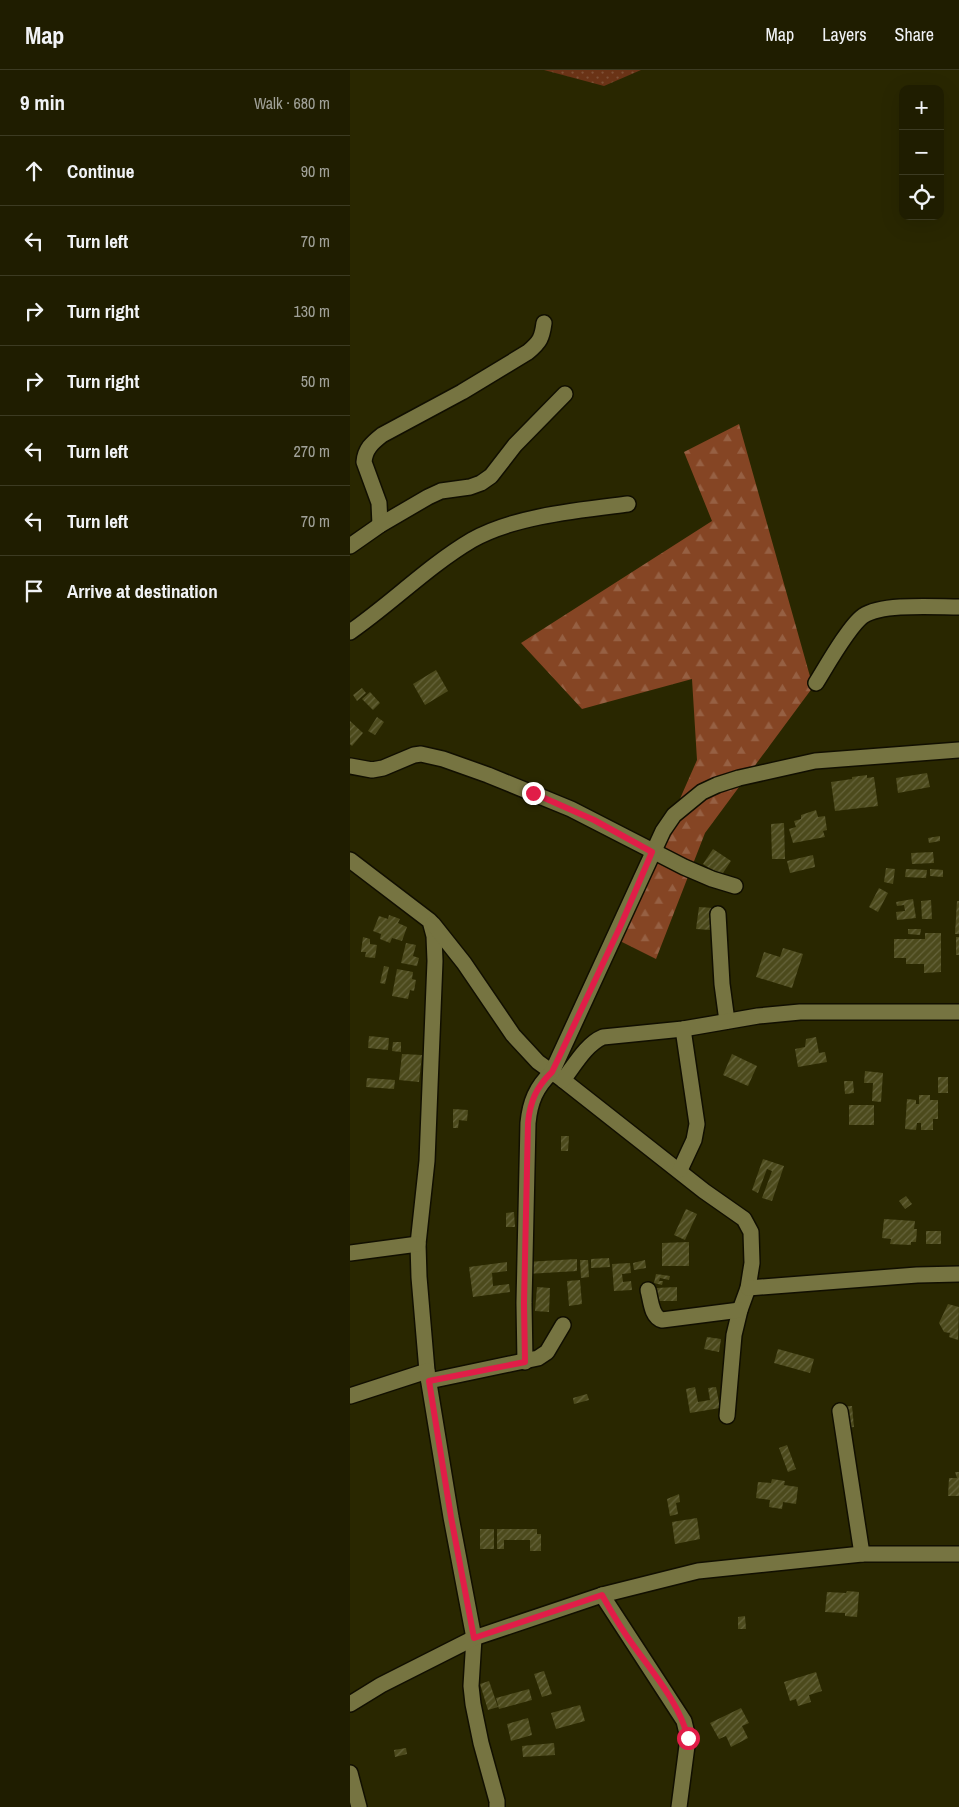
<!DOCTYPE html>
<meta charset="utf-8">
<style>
:root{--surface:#1f1d00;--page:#27260a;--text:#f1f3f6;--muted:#a1a299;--line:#3c3b22}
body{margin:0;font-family:"Archivo Narrow",sans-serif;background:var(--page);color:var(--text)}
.controls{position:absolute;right:15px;top:15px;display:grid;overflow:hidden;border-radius:10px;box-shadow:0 5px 20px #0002}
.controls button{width:45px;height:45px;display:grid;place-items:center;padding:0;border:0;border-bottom:1px solid var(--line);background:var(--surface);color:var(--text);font:25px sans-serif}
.stop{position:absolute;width:15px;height:15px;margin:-11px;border:4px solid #e11d48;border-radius:50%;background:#fff}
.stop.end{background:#e11d48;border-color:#fff;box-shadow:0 1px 5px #0008}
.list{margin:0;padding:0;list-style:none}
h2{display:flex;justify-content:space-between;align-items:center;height:65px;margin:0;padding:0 20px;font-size:21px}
h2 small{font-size:16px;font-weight:400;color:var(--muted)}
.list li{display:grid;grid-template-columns:32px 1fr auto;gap:15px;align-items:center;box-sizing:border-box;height:70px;padding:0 20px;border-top:1px solid var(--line)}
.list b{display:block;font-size:19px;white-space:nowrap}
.list em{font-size:16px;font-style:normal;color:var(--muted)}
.icon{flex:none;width:28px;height:28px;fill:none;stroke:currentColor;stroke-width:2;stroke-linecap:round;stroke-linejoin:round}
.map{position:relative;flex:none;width:609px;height:1737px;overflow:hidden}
header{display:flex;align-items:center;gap:30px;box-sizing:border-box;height:70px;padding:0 25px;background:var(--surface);border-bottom:1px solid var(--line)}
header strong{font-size:24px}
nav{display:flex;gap:28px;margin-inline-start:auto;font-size:18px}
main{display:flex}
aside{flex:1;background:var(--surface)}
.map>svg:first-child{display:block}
.grass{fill:url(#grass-dots)}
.forest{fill:url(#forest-firs)}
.building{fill:url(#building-hatch)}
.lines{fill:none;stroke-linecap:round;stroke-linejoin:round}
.minor-casing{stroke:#110f00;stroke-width:18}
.minor{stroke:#767441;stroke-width:15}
.route{stroke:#e11d48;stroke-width:6}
</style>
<header>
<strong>Map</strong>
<nav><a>Map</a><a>Layers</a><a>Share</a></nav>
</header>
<main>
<aside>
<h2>9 min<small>Walk · 680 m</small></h2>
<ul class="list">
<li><svg class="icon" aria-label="ahead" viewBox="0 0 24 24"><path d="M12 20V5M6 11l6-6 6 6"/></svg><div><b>Continue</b></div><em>90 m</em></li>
<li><svg class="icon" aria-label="left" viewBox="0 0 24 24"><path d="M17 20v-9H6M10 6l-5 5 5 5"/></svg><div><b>Turn left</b></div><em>70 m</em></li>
<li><svg class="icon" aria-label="right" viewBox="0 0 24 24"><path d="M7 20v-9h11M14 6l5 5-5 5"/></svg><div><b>Turn right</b></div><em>130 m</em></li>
<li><svg class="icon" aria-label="right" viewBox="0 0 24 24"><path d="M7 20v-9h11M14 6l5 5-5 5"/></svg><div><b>Turn right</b></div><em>50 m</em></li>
<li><svg class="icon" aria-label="left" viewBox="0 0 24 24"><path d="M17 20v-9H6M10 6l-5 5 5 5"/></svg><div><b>Turn left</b></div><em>270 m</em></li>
<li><svg class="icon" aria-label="left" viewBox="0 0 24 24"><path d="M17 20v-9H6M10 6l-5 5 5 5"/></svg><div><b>Turn left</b></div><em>70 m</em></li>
<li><svg class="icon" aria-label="arrive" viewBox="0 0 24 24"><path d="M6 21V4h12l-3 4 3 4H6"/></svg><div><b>Arrive at destination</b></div></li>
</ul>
</aside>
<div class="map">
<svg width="609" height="1737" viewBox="0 0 609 1737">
<defs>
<pattern id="grass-dots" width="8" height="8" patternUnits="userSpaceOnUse" patternTransform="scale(1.25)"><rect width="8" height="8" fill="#6a3316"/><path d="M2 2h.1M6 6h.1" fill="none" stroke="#7f5137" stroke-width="1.8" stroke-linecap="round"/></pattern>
<pattern id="forest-firs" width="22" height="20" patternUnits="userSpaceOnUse" patternTransform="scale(1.25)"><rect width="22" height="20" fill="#854524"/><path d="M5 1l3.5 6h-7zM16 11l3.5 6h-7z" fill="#966043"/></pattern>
<pattern id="building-hatch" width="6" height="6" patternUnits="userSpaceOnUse" patternTransform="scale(1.25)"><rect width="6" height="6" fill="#4c4a1c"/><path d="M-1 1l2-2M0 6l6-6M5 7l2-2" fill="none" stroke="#66643c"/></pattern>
</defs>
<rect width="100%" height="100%" fill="#292700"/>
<polygon class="grass" points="194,0 291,0 254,16"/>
<polygon class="forest" points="389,354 463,617 355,763 306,889 268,870 347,690 342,609 232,639 171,573 362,451 334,382"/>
<g class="building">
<polygon points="86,600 98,621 75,635 63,614"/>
<polygon points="12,618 16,623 7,631 3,625"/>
<polygon points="20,622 30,633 23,640 12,629"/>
<polygon points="27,647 34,652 25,665 18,661"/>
<polygon points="0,651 13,663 2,676 0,674"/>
<polygon points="577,703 580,717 548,723 546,708"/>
<polygon points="517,705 517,708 524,707 528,736 485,741 481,712 502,709 502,707"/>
<polygon points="466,740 468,747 475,746 477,760 473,761 475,767 443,773 439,759 446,757 444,751 451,749 451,745"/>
<polygon points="434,753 435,789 422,789 421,754"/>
<polygon points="590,766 590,771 579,773 578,768"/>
<polygon points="363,779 381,791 371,806 353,794"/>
<polygon points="583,782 584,793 562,794 561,783"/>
<polygon points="463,785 465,797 440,803 437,791"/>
<polygon points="536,798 545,799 543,814 534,812"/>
<polygon points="556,799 577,800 576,808 555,807"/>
<polygon points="580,799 593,800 593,807 580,806"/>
<polygon points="529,818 538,823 528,842 519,837"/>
<polygon points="563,829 566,848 547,850 546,842 555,841 554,835 547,836 546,832"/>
<polygon points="581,830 582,849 572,849 571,831"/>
<polygon points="607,831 609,831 609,864 605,864"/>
<polygon points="349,837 363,838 361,860 346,859"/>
<polygon points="39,845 50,849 48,853 57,857 52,871 42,868 40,873 30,869 31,864 23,861 29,846 38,849"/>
<polygon points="558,859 571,859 570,865 558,864"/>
<polygon points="575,863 591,863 591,902 574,903 574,894 556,894 556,888 544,888 544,869 575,869"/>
<polygon points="13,867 20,869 20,874 27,875 25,888 15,887 16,882 11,882"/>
<rect x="606" y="867" width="3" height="18"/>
<polygon points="56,873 66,875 63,886 69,888 67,896 51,893"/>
<polygon points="433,878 453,884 442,918 406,907 414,882 430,887"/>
<polygon points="34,896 39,897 35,914 30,913"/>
<polygon points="47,899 63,902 62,909 66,910 64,921 60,920 58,929 42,926"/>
<polygon points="19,966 39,968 38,980 18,978"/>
<polygon points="466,967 469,983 475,982 477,992 448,997 445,979 455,977 456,969"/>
<polygon points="43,972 51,972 51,982 42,981"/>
<polygon points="52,984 72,985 69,1012 49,1010"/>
<polygon points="382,984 407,996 398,1016 373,1005"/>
<polygon points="515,1001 533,1003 531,1032 522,1031 523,1013 514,1013"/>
<rect x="588" y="1007" width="10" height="16"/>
<polygon points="17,1008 45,1010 44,1019 16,1017"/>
<polygon points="494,1011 503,1011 504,1023 495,1024"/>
<polygon points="569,1025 580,1025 580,1030 588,1030 588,1049 583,1049 583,1060 571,1060 571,1053 567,1053 566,1060 555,1059 557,1029 566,1030 566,1034 569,1034"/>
<rect x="499" y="1035" width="25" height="20"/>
<polygon points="103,1039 118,1040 117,1051 109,1050 108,1058 103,1058"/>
<polygon points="211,1066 219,1066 218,1081 211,1081"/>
<polygon points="413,1089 434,1096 422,1131 412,1128 422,1101 417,1099 408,1123 402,1120"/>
<polygon points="556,1126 562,1134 555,1139 549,1131"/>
<polygon points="336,1139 347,1144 335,1170 324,1165"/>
<polygon points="164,1142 165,1157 156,1157 156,1143"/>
<polygon points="534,1149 565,1151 564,1159 567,1159 566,1172 561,1172 561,1175 540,1174 541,1169 532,1168"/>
<rect x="576" y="1161" width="15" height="13"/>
<polygon points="339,1172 339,1196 312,1196 312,1173"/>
<polygon points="259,1188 260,1197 241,1198 241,1189"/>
<polygon points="227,1189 227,1201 177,1204 176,1192"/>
<polygon points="230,1190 238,1190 239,1207 231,1208"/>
<polygon points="295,1190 296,1198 284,1200 283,1193"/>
<polygon points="157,1192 157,1201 142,1203 143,1216 159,1214 160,1222 123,1227 119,1197"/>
<polygon points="280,1193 281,1203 272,1204 273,1212 281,1211 282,1220 264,1221 262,1194"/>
<polygon points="306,1204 320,1206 319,1210 310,1208 309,1211 313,1211 312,1215 304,1213"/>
<polygon points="230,1210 232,1234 219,1236 217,1211"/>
<polygon points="187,1217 200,1218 199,1242 185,1241"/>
<polygon points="327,1217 327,1231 306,1231 306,1218"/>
<polygon points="598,1234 609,1237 608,1270 599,1267 600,1263 594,1262 589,1253"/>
<polygon points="357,1267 371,1269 369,1282 354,1279"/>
<polygon points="428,1279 464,1289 460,1303 424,1293"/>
<polygon points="345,1317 348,1332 360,1330 358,1318 366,1317 370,1338 340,1343 336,1319"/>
<polygon points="237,1324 239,1330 224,1334 223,1328"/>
<polygon points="492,1336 502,1336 504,1357 494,1358"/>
<polygon points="437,1375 446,1399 438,1402 429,1378"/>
<polygon points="605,1402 609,1402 609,1426 598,1426 599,1408 607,1408"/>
<polygon points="422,1409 435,1411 434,1415 448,1417 446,1434 433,1432 432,1439 419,1437 420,1430 406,1428 408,1412 421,1413"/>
<polygon points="329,1424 330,1432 326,1433 328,1444 320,1446 317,1429"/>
<polygon points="347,1448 350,1469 325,1474 322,1452"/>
<rect x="130" y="1459" width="14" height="20"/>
<polygon points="147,1459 187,1459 187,1464 191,1464 191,1481 180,1481 180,1470 154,1470 154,1479 147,1479"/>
<polygon points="497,1521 509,1522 507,1547 495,1546 495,1543 475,1542 477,1522 496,1523"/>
<polygon points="395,1546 396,1559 388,1559 388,1547"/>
<polygon points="194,1601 202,1624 192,1627 184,1604"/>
<polygon points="466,1602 472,1621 459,1625 461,1632 448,1636 446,1629 440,1631 434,1612"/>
<polygon points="139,1611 148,1637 138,1640 130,1614"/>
<polygon points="179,1619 182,1630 149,1639 146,1628"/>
<polygon points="230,1635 235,1651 206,1659 201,1643"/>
<polygon points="391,1638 399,1653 392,1656 398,1668 381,1677 376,1666 369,1669 360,1653"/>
<polygon points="178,1648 182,1665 161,1671 157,1654"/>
<polygon points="204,1673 205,1685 173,1687 172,1676"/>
<polygon points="56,1678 57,1684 45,1687 44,1680"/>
</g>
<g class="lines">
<defs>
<g id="minor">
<path d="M30,455L29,433L14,392C15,379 22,373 32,365L112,322L178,282C190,272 192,268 194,253"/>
<polyline points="0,476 30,455 78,427 91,421 120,417 131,413 141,406 165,375 215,324"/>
<path d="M0,562C42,533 78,496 122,470C164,446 230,440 278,434"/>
<path d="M466,613C476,597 499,556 513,546C533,533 585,537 609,537"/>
<polyline points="0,696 22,700 33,698 64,685 71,684 93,689 138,705 221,739 334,797 362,809 385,816"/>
<polyline points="0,790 80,851 84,866 85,891 77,1091 68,1174 69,1207 77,1301 101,1447 124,1568 121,1616 123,1634 131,1673 147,1731 147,1737"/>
<polyline points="368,844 372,914 377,951"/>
<polyline points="83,854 114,893 163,965 188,992 213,1010 354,1121 394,1149 401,1162 402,1193 398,1218 390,1240 384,1265 377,1346"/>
<path d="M213,1010C224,996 236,974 253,967L333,959L408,946L450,942H609"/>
<polyline points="330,1100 344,1070 347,1054 333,959"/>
<polyline points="0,1183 68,1174"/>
<polyline points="398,1218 567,1205 609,1204"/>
<path d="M298,1220C301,1230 301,1247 312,1250L390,1240"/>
<path d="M175,1292L174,1233L178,1053C180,1032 186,1017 202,1002L313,761L324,745L352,722L367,715L389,708L465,691L609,680"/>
<polyline points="79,1311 188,1288 197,1282 213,1255"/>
<polyline points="0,1326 77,1301"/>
<polyline points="490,1341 512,1484"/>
<polyline points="252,1525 334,1651 338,1668 329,1737"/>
<polyline points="0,1634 31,1615 124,1568 252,1525 348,1501 512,1484 609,1484"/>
<polyline points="0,1703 9,1737"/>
</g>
</defs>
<use href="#minor" class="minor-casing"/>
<use href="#minor" class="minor"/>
</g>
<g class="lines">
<path class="route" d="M183,723L244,750L302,782L270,857L202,1002C186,1017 180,1032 178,1053L174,1233L175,1292L79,1311L101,1447L124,1568L252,1525C261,1541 270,1557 281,1572C302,1602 329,1632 338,1668"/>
</g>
</svg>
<div class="controls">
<button>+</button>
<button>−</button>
<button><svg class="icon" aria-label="locate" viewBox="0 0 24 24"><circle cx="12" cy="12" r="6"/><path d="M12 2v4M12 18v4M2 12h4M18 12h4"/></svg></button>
</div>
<div class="stop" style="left:338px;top:1668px"></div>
<div class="stop end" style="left:183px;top:723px"></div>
</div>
</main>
